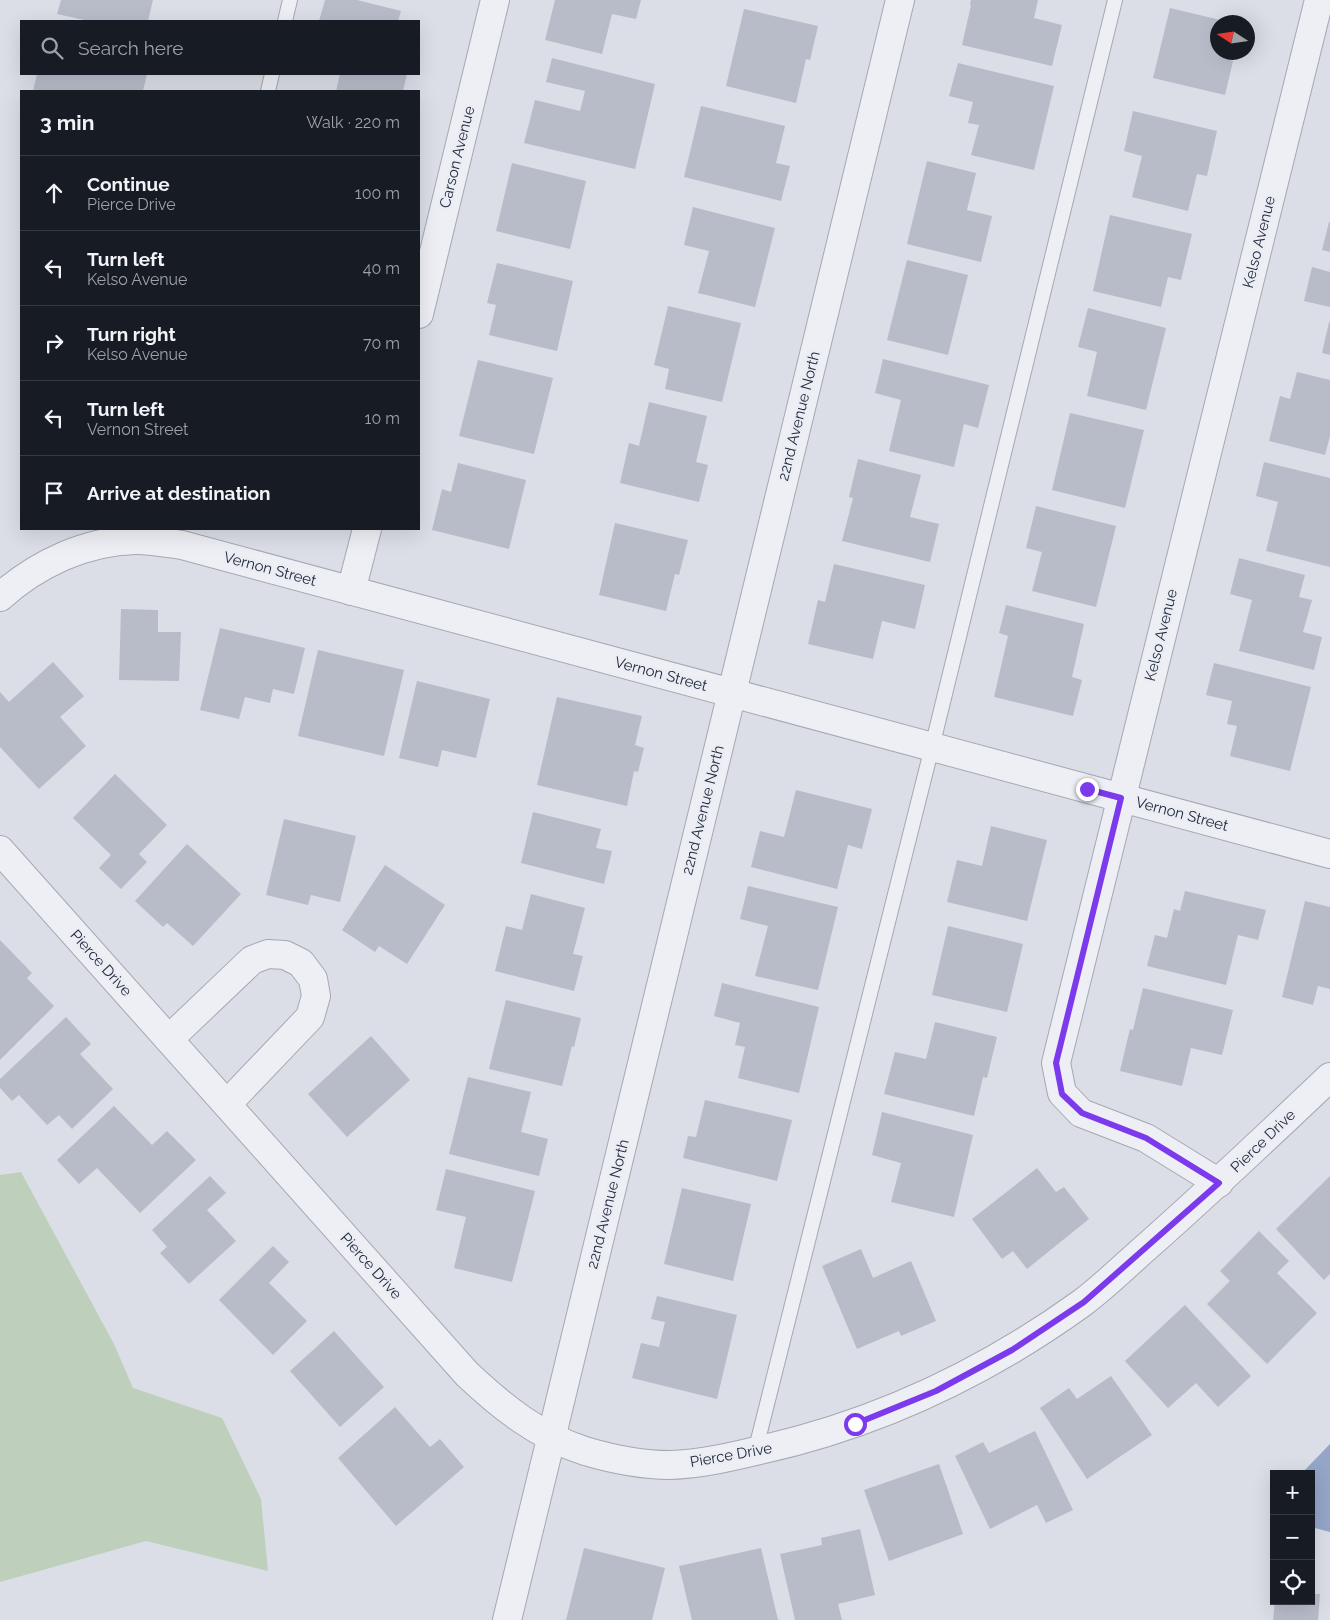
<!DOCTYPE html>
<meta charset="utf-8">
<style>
:root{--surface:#171b24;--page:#242831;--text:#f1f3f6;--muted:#9ea1a6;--line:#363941}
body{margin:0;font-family:Raleway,sans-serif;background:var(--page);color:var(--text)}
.controls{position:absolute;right:15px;bottom:15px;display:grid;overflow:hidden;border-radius:0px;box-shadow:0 5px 20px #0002}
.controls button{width:45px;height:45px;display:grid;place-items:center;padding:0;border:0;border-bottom:1px solid var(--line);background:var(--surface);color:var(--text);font:25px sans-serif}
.compass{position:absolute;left:1210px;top:15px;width:45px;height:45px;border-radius:50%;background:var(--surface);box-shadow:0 5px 20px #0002;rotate:282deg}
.stop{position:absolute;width:15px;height:15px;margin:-11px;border:4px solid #7c3aed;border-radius:50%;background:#fff}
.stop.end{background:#7c3aed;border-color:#fff;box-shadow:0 1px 5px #0008}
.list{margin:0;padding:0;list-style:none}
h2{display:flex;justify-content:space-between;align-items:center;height:65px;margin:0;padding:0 20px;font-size:21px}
h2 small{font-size:16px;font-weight:400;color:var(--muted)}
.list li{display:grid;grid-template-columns:32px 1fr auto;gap:15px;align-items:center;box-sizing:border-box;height:75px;padding:0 20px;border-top:1px solid var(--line)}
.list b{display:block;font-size:19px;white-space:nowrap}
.list p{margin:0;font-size:16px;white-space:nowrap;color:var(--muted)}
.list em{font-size:16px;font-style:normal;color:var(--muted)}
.icon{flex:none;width:28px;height:28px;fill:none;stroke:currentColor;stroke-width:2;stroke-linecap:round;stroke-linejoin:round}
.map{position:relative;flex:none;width:1330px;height:1620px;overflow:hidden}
.search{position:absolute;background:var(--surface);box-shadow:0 5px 20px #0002;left:20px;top:20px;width:400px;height:55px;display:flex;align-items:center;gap:12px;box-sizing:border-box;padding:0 18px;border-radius:0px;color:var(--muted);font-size:19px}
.panel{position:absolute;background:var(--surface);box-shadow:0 5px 20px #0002;left:20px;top:90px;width:400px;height:440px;border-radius:0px}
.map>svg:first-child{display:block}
.green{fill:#bed0bc}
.water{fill:#94a5c8}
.building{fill:#b8bcc9}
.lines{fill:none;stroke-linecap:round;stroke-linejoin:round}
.lane-casing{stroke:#a4a8b3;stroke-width:16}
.street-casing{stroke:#a4a8b3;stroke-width:30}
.lane{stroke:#eeeff4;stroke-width:14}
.street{stroke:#eeeff4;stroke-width:28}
.route{stroke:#7c3aed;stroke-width:6}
.labels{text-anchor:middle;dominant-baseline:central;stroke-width:5;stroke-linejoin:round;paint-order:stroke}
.street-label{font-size:15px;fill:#25293c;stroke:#eaedf4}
</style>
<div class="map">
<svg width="1330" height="1620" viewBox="0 0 1330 1620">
<rect width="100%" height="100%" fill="#dbdee6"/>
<polygon class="green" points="21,1172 114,1344 133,1388 222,1418 261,1499 268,1571 146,1541 0,1582 0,1175"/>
<polygon class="water" points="1330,1444 1330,1532 1311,1527 1311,1474 1301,1474"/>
<g class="building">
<polygon points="61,0 153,0 148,21 89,21 57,14"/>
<polygon points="325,0 357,0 401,11 398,21 319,21"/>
<polygon points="555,0 641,0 636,19 612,14 602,54 545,40"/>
<polygon points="971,0 1038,0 1034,18 1062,25 1052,66 962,45 971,5 970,5"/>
<polygon points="1170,8 1229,22 1218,22 1218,52 1230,52 1228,59 1233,61 1225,95 1153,78"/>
<polygon points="744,9 818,26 810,60 806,59 796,103 726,86"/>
<polygon points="552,58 655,84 635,169 524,143 535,100 580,111 585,91 546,82"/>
<polygon points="958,63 1054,86 1034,170 971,155 979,125 968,123 973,102 949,96"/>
<polygon points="37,74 147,74 143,91 33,91"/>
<polygon points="340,74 407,74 403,91 336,91"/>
<polygon points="701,106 785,126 776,163 790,166 781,201 684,177"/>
<polygon points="1133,111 1217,131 1207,176 1197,174 1188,211 1132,197 1142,156 1124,151"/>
<polygon points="927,161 976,173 967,210 992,216 981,262 907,244"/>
<polygon points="512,163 586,181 570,249 496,231"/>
<polygon points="693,207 775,228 755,307 698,293 709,251 684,245"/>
<polygon points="1110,215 1192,234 1181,280 1168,277 1161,307 1093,291"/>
<polygon points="1329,222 1330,222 1330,252 1322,250"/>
<polygon points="907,260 968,275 948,355 887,340"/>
<polygon points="497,263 573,281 557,351 489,335 496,305 487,303"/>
<polygon points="1312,267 1330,272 1330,307 1304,301"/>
<polygon points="668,306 741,323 722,402 665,389 669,369 654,365"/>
<polygon points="1088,308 1166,328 1146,410 1087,396 1097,352 1078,347"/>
<polygon points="1329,322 1330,322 1330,355 1322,353"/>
<polygon points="883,359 989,385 978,428 964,424 954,467 889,451 901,400 875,393"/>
<polygon points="478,360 553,378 534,454 459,436"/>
<polygon points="1297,372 1330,380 1330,436 1325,455 1269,441 1280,396 1290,399"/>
<polygon points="649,402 707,416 696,462 708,465 699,502 620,483 629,443 639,446"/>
<polygon points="1070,413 1144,430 1125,508 1052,490"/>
<polygon points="858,459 921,475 910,517 939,524 930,562 842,541 853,498 849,497"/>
<polygon points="1264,462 1330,478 1330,567 1266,551 1278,502 1256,496"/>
<polygon points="458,463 526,480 509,549 432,530 442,489 451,492"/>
<polygon points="1036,506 1116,526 1096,607 1032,591 1042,552 1026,548"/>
<polygon points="615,523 688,540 679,575 675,574 666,611 599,595"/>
<polygon points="1239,558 1305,575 1299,597 1312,600 1303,632 1322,637 1314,670 1239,651 1252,600 1230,594"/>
<polygon points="834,564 925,585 915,629 882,621 873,659 808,644 818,600 825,602"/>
<polygon points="1006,605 1084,624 1072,677 1082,680 1073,716 994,697 1008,636 999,633"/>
<polygon points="121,609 158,610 158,632 181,632 179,681 119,680"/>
<polygon points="220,628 305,648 294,694 273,689 270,703 245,697 239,719 200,710"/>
<polygon points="318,650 404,670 384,756 298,736"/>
<polygon points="53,662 84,696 60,717 86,746 39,789 0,747 0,692 9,702"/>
<polygon points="1214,663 1311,687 1290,771 1230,756 1237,726 1227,724 1232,701 1206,695"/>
<polygon points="417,681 490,699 476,758 442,750 438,767 399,758"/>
<polygon points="557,697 642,716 635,745 644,748 638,772 634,771 627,806 537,785"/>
<polygon points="115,774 167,825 139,854 147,862 121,889 99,868 111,855 73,818"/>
<polygon points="796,790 872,809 862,849 848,845 837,889 751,867 760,831 784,837"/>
<polygon points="533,812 601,829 596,848 612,851 604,884 521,863"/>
<polygon points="284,819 356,836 340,902 311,895 308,905 266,895"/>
<polygon points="991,826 1047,840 1027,921 947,902 957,860 982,866"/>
<polygon points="187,844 241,894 193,946 167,923 163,927 135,901"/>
<polygon points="385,865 445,905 407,964 379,946 375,952 342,930"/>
<polygon points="748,886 838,907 818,990 755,976 768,926 740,919"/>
<polygon points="1185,891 1266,910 1258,940 1238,935 1226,985 1147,966 1155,935 1167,938 1174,909 1180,911"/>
<polygon points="531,894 585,908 573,954 583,956 574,991 495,971 506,926 522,930"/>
<polygon points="1305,901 1330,907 1330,989 1318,986 1313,1005 1282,997"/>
<polygon points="948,926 1023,944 1007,1012 932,995"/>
<polygon points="0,940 32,973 27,978 54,1006 0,1060"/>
<polygon points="722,983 819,1007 799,1093 738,1078 745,1047 735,1045 740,1023 714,1016"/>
<polygon points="1143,988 1233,1010 1222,1055 1191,1048 1182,1086 1120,1071 1130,1029 1133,1030"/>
<polygon points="506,1000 581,1018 574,1047 572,1046 562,1086 489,1069"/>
<polygon points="66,1017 91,1044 80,1054 113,1089 72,1129 59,1115 47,1125 19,1095 12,1101 0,1088 0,1079"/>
<polygon points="935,1022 997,1037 987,1078 983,1077 974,1116 884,1094 895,1052 926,1059"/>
<polygon points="371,1036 410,1080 347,1137 308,1094"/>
<polygon points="468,1077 531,1092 521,1132 548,1139 539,1176 449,1154"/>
<polygon points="705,1100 792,1120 777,1181 683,1158 688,1136 696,1137"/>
<polygon points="114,1106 152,1145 167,1131 196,1160 140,1213 97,1168 79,1184 57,1160"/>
<polygon points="882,1112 973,1135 954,1217 891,1202 901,1163 872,1155"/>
<polygon points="1037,1168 1056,1192 1064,1187 1089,1219 1027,1269 1013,1251 1002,1259 972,1219"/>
<polygon points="446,1169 535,1191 512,1282 454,1268 466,1217 436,1210"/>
<polygon points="210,1176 226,1193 207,1210 236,1241 189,1284 160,1253 167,1247 152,1230"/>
<polygon points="1330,1176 1330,1274 1324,1280 1276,1229"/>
<polygon points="682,1188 751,1204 733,1281 664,1264"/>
<polygon points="1259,1231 1289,1261 1277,1273 1317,1313 1267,1364 1207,1304 1230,1281 1220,1271"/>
<polygon points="273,1246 289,1262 269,1283 307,1321 273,1355 219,1300"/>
<polygon points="861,1249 873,1278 911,1261 936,1321 901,1336 899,1331 857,1349 822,1266"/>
<polygon points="657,1296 737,1315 717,1399 632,1378 641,1343 659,1347 665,1322 651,1319"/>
<polygon points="1185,1305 1251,1376 1218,1407 1196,1383 1168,1408 1125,1361"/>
<polygon points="334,1331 384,1387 340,1427 290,1371"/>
<polygon points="1111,1376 1152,1435 1087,1479 1040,1408 1069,1388 1077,1399"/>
<polygon points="395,1407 430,1447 440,1439 464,1467 396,1526 338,1458"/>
<polygon points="1035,1431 1073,1510 1046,1523 1037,1505 990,1529 955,1456 983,1442 989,1453"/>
<polygon points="939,1464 963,1534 889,1561 864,1490"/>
<polygon points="860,1529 875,1595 838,1604 842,1620 795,1620 780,1554 822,1545 821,1538"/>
<polygon points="584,1548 665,1568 652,1620 566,1620"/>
<polygon points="761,1548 778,1620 692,1620 679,1566"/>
<polygon points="1311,1594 1320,1594 1318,1620 1273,1620 1275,1601 1311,1601"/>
</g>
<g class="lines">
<defs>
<g id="lane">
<polyline points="285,21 290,0"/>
<polyline points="268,91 272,74"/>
<polyline points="755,1452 932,747 1115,0"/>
</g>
<g id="street">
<polyline points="419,314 495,0"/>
<polyline points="351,591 367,529"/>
<path d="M0,597C37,564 85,541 136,540C151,540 166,543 182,545L1330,854"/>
<path d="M0,850L467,1374C502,1407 538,1436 585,1451C612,1459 642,1465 670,1465C701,1464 731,1457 760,1450C877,1424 985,1373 1082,1303C1106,1285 1128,1263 1151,1243C1212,1189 1271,1133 1330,1077"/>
<polyline points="169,1039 252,960 268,954 285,955 301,963 313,979 316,996 310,1017 227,1104"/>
<polyline points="1219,1183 1146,1138 1081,1113 1062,1093 1056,1063 1319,0"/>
<polyline points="507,1620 900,0"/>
</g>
</defs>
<use href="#lane" class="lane-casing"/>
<use href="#street" class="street-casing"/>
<use href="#lane" class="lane"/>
<use href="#street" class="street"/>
</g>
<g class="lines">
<polyline class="route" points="855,1424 936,1391 1012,1350 1084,1302 1219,1183 1146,1138 1082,1113 1062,1094 1056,1063 1121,798 1087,789"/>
</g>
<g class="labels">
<g class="street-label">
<text transform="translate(457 157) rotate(-76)">Carson Avenue</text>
<text transform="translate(1259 242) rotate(-76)">Kelso Avenue</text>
<text transform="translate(799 416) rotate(-76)">22nd Avenue North</text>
<text transform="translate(270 569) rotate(15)">Vernon Street</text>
<text transform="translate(1161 635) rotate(-76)">Kelso Avenue</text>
<text transform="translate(661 674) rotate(15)">Vernon Street</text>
<text transform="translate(703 810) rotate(-76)">22nd Avenue North</text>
<text transform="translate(1182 814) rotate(15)">Vernon Street</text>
<text transform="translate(101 963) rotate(48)">Pierce Drive</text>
<text transform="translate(1263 1141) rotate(-44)">Pierce Drive</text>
<text transform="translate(608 1204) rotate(-76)">22nd Avenue North</text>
<text transform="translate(371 1266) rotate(48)">Pierce Drive</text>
<text transform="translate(731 1455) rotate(-10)">Pierce Drive</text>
</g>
</g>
</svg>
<div class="controls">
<button>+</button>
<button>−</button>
<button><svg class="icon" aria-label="locate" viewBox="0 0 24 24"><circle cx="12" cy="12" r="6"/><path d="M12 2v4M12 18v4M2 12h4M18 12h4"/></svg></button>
</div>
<svg class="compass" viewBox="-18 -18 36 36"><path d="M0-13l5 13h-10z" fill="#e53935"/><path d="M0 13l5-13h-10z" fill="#9ea1a6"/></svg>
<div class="stop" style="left:855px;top:1424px"></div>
<div class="stop end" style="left:1087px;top:789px"></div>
<div class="search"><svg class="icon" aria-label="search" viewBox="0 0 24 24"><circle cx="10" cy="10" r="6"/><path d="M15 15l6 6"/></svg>Search here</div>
<section class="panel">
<h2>3 min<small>Walk · 220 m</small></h2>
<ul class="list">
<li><svg class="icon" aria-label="ahead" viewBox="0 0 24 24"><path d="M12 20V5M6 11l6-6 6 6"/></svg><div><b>Continue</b><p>Pierce Drive</p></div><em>100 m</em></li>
<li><svg class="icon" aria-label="left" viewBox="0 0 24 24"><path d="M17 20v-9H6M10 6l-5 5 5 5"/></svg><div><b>Turn left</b><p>Kelso Avenue</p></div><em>40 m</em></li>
<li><svg class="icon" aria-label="right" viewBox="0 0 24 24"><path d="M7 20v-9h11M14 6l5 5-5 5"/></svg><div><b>Turn right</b><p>Kelso Avenue</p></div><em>70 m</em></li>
<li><svg class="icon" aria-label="left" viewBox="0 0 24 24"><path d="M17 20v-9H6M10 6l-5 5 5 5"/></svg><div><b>Turn left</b><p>Vernon Street</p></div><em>10 m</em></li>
<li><svg class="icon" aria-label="arrive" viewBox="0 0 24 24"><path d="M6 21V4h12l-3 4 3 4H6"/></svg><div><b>Arrive at destination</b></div></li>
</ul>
</section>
</div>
